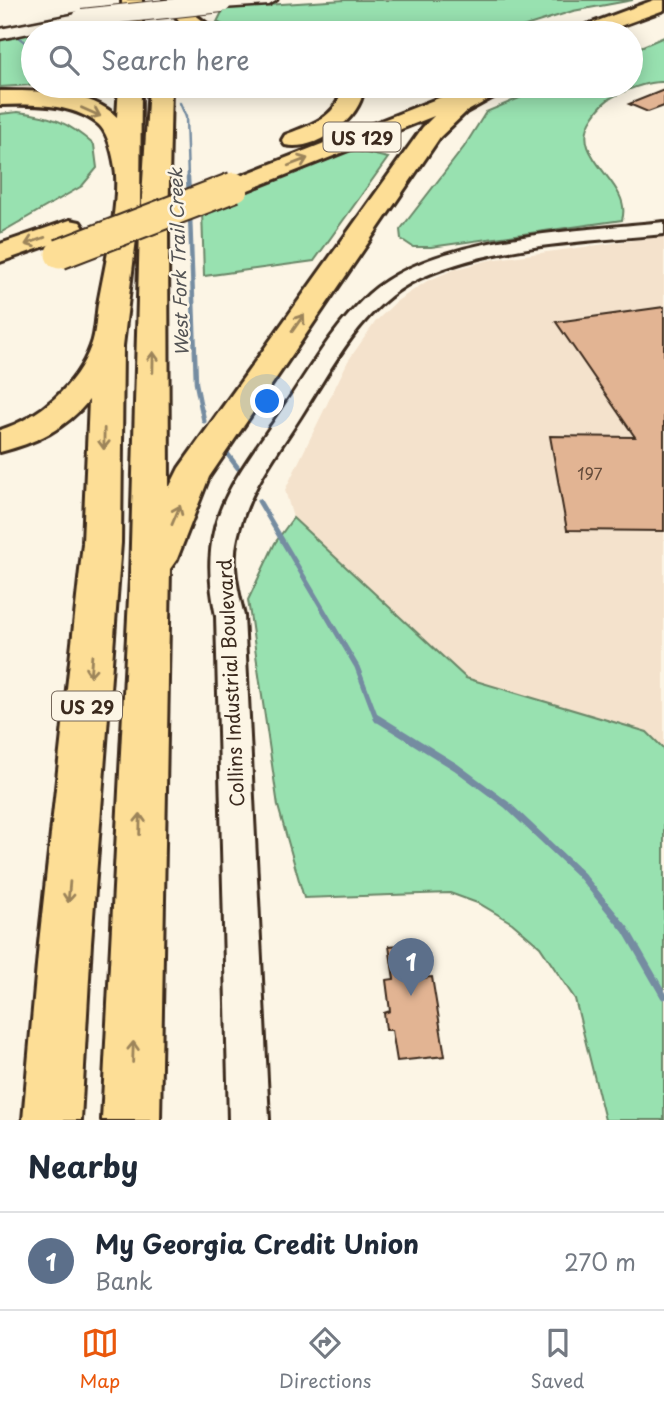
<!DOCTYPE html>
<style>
:root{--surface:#fff;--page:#f6f6f7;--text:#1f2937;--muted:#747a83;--line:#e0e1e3;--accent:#ea580c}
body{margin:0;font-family:"Playpen Sans",sans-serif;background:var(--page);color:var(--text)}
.you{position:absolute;left:268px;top:402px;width:24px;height:24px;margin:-18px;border:5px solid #fff;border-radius:50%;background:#1a73e8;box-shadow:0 0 0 10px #1a73e833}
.badge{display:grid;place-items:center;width:46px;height:46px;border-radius:50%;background:var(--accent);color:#fff;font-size:23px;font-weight:700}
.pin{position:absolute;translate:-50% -58px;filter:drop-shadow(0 2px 4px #0008)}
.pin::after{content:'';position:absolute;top:37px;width:24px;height:21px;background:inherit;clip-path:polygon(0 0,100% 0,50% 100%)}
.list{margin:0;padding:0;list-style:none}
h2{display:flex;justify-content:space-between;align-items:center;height:91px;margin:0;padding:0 28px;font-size:30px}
h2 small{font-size:23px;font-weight:400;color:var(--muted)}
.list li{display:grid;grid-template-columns:46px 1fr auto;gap:21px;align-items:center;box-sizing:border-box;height:98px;padding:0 28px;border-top:2px solid var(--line)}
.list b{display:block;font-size:26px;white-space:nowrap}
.list p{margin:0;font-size:23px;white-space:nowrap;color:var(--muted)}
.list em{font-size:23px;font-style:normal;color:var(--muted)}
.icon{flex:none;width:38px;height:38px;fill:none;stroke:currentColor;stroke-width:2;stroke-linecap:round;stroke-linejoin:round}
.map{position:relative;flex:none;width:664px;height:1120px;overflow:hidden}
.search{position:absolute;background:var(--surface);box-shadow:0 4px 18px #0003;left:21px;right:21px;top:21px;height:77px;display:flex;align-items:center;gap:18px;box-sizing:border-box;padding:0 24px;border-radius:38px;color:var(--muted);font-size:26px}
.sheet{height:189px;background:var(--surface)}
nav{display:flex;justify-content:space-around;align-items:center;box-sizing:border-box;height:98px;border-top:2px solid var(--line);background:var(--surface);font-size:19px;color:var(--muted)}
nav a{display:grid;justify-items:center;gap:4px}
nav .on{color:var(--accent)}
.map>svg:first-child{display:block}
.built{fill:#f4e2cc}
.green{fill:#98e1b0;stroke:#6a8667;stroke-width:2}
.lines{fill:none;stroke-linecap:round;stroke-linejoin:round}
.stream-far3{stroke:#748ca1;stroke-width:2.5}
.stream-far2{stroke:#748ca1;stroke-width:4.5}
.stream-far1{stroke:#748ca1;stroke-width:5}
.stream{stroke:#748ca1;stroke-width:7}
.building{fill:#e2b493;stroke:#3b2a1e;stroke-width:2}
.tertiary-casing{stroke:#3b2a1e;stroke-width:6}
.secondary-casing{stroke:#3b2a1e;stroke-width:5}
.motorway-casing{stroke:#3b2a1e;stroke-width:6}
.tertiary{fill:#fcf5e5;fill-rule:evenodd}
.secondary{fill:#fcf5e5;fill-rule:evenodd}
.motorway{fill:#fdde96;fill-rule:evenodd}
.secondary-bridge-casing{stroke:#3b2a1e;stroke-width:20;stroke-linecap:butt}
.motorway-bridge-casing{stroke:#3b2a1e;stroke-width:33;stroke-linecap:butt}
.secondary-bridge{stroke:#fcf5e5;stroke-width:18}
.motorway-bridge{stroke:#fdde96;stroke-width:29}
.oneway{stroke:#9c845a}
.labels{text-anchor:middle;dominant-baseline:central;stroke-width:5;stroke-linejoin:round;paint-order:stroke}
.number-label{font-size:16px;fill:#654c3b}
.shield{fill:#fcf5e5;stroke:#75675a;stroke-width:2}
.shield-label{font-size:18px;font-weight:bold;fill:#3b2a1e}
.far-water-label{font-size:18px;font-style:italic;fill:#535354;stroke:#fcf5e5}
.street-label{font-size:19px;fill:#3b2a1e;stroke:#fcf5e5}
</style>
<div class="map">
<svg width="664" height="1120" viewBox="0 0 664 1120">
<rect width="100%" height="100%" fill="#fcf5e5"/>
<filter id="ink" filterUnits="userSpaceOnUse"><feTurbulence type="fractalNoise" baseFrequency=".0143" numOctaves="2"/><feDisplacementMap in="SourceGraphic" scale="14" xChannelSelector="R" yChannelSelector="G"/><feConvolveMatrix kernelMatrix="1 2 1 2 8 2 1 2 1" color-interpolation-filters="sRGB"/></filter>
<g filter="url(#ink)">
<polygon class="built" points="664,236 664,749 647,732 466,678 293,518 285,490 348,361 376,321 397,301 427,281 453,270 489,260"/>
<g class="green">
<polygon points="345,0 633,0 573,11 503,33 239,33 217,22 222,12 232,7"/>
<polygon points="96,21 110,22 118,33 33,33 33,85 0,87 0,39"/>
<path d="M664,37V82C648,81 631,88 616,95C605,100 599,107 593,117C565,157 634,182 622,220L431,247H413L401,239L400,230L464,147L486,112L548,86H631V51Z"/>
<path d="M18,112C52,116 68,122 94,145L97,168L82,186L0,233V114Z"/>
<polygon points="349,149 388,158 314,261 204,276 202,210"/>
<polygon points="293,518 466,678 647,732 664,749 664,1120 605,1120 575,999 540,947 512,923 480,904 450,893 304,898 278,806 248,600 275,543"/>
</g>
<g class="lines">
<g class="stream-far3">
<polyline points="14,34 33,48"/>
<polyline points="180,103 186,117 188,179"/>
</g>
<g class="stream-far2">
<polyline points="188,178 189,195"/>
<polyline points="190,215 196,383 202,413"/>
</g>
<g class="stream-far1">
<polyline points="202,411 204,421"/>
<polyline points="226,452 238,468"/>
<polyline points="259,501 357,667 377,720"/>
</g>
<polyline class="stream" points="377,718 456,767 507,805 581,875 626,930 664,996"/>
</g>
<g class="building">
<polygon points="664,90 664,106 648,112 629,104"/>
<polygon points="664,307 664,531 567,530 550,436 635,437 556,322"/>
<polygon points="415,944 421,978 432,977 445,1056 397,1061 392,1030 386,1030 384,1013 390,1011 386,980 394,979 389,946"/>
</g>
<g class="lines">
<defs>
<path id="tertiary" d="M664,222V234C582,242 496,244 420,278C363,304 333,366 301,416C276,455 247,492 237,538C231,564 238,591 244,616L269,1120H229L216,616C198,530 224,494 271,426C303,381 328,332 369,294C435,235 579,231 664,222Z"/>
<g id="secondary">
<polygon points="216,0 277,0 269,5 222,8 217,6 214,3"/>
<polygon points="82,13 87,15 90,18 87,21 0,39 0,29"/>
</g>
<g id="motorway">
<rect x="122" y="0" width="20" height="33"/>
<path d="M164,0H184L194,14L219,33C186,34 182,26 164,0Z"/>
<polygon points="654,0 664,0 664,10 601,33 573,33 576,29"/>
<path d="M119,86H141L140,206L123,346L121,543L91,943L81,1120H23L39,943L83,543L89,400C66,429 35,443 0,452V430C39,418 77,385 91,346C96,334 96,317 98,304C104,270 121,199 115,167C113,155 108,132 98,124C72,103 31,104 0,105V91C36,91 90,90 117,117Z"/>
<polygon points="149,86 171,86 168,229 169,488 179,468 423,127 434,116 243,192 234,195 225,192 221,187 225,182 449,94 465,94 480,86 507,86 504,91 466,112 440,137 209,477 177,559 170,569 160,1120 102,1120 130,578 140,229"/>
<path d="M334,86H356L362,96C355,123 313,152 285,145L282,140L285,135C307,126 332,120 340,96Z"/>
<polygon points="70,220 80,222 84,228 80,234 0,262 0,244"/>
</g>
</defs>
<use href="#tertiary" class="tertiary-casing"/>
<use href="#secondary" class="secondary-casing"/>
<use href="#motorway" class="motorway-casing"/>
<use href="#tertiary" class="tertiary"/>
<use href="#secondary" class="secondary"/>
<use href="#motorway" class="motorway"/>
<defs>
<polyline id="secondary-bridge" points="82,18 222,3"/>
<polyline id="motorway-bridge" points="60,254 234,187"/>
</defs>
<use href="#secondary-bridge" class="secondary-bridge-casing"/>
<use href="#motorway-bridge" class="motorway-bridge-casing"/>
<use href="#secondary-bridge" class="secondary-bridge"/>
<use href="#motorway-bridge" class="motorway-bridge"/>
</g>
<defs><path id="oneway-shaft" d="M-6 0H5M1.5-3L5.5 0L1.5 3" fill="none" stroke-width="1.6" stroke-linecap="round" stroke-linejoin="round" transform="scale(1.75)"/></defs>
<g class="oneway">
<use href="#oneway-shaft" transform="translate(91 112) rotate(24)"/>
<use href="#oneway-shaft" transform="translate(298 162) rotate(-21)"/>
<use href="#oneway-shaft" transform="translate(35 241) rotate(160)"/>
<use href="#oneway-shaft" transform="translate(298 323) rotate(-55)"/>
<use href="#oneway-shaft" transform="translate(153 362) rotate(-89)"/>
<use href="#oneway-shaft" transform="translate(104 439) rotate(91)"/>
<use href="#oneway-shaft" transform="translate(176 515) rotate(-67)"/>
<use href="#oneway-shaft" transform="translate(91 666) rotate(95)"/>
<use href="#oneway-shaft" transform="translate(140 824) rotate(-88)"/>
<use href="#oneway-shaft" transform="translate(69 892) rotate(95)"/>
<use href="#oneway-shaft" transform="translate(133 1052) rotate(-88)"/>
</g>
</g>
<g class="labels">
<g class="number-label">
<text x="590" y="473">197</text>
</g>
<g class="shield">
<rect x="323.5" y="122.5" width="77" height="29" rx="5"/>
<rect x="52" y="691.5" width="70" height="29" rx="5"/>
</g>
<g class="shield-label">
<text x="362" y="137">US 129</text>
<text x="87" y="706">US 29</text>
</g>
<g class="far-water-label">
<text transform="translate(178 262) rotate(-92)">West Fork Trail Creek</text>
</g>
<g class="street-label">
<text transform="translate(230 683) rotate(-93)">Collins Industrial Boulevard</text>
</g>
</g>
</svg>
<div class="you"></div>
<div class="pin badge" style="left:411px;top:996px;background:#5c6f8a">1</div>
<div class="search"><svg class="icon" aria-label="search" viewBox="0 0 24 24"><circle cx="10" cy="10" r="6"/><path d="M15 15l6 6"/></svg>Search here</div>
</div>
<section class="sheet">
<h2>Nearby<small></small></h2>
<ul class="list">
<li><span class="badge" style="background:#5c6f8a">1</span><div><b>My Georgia Credit Union</b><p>Bank</p></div><em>270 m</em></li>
</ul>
</section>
<nav>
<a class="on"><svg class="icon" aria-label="map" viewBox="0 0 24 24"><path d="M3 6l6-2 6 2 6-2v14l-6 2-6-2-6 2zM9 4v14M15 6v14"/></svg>Map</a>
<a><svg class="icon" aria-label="directions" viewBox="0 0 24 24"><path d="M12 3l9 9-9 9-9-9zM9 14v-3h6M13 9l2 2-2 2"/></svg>Directions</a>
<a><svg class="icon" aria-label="saved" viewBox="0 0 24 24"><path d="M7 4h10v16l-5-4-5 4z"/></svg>Saved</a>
</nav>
